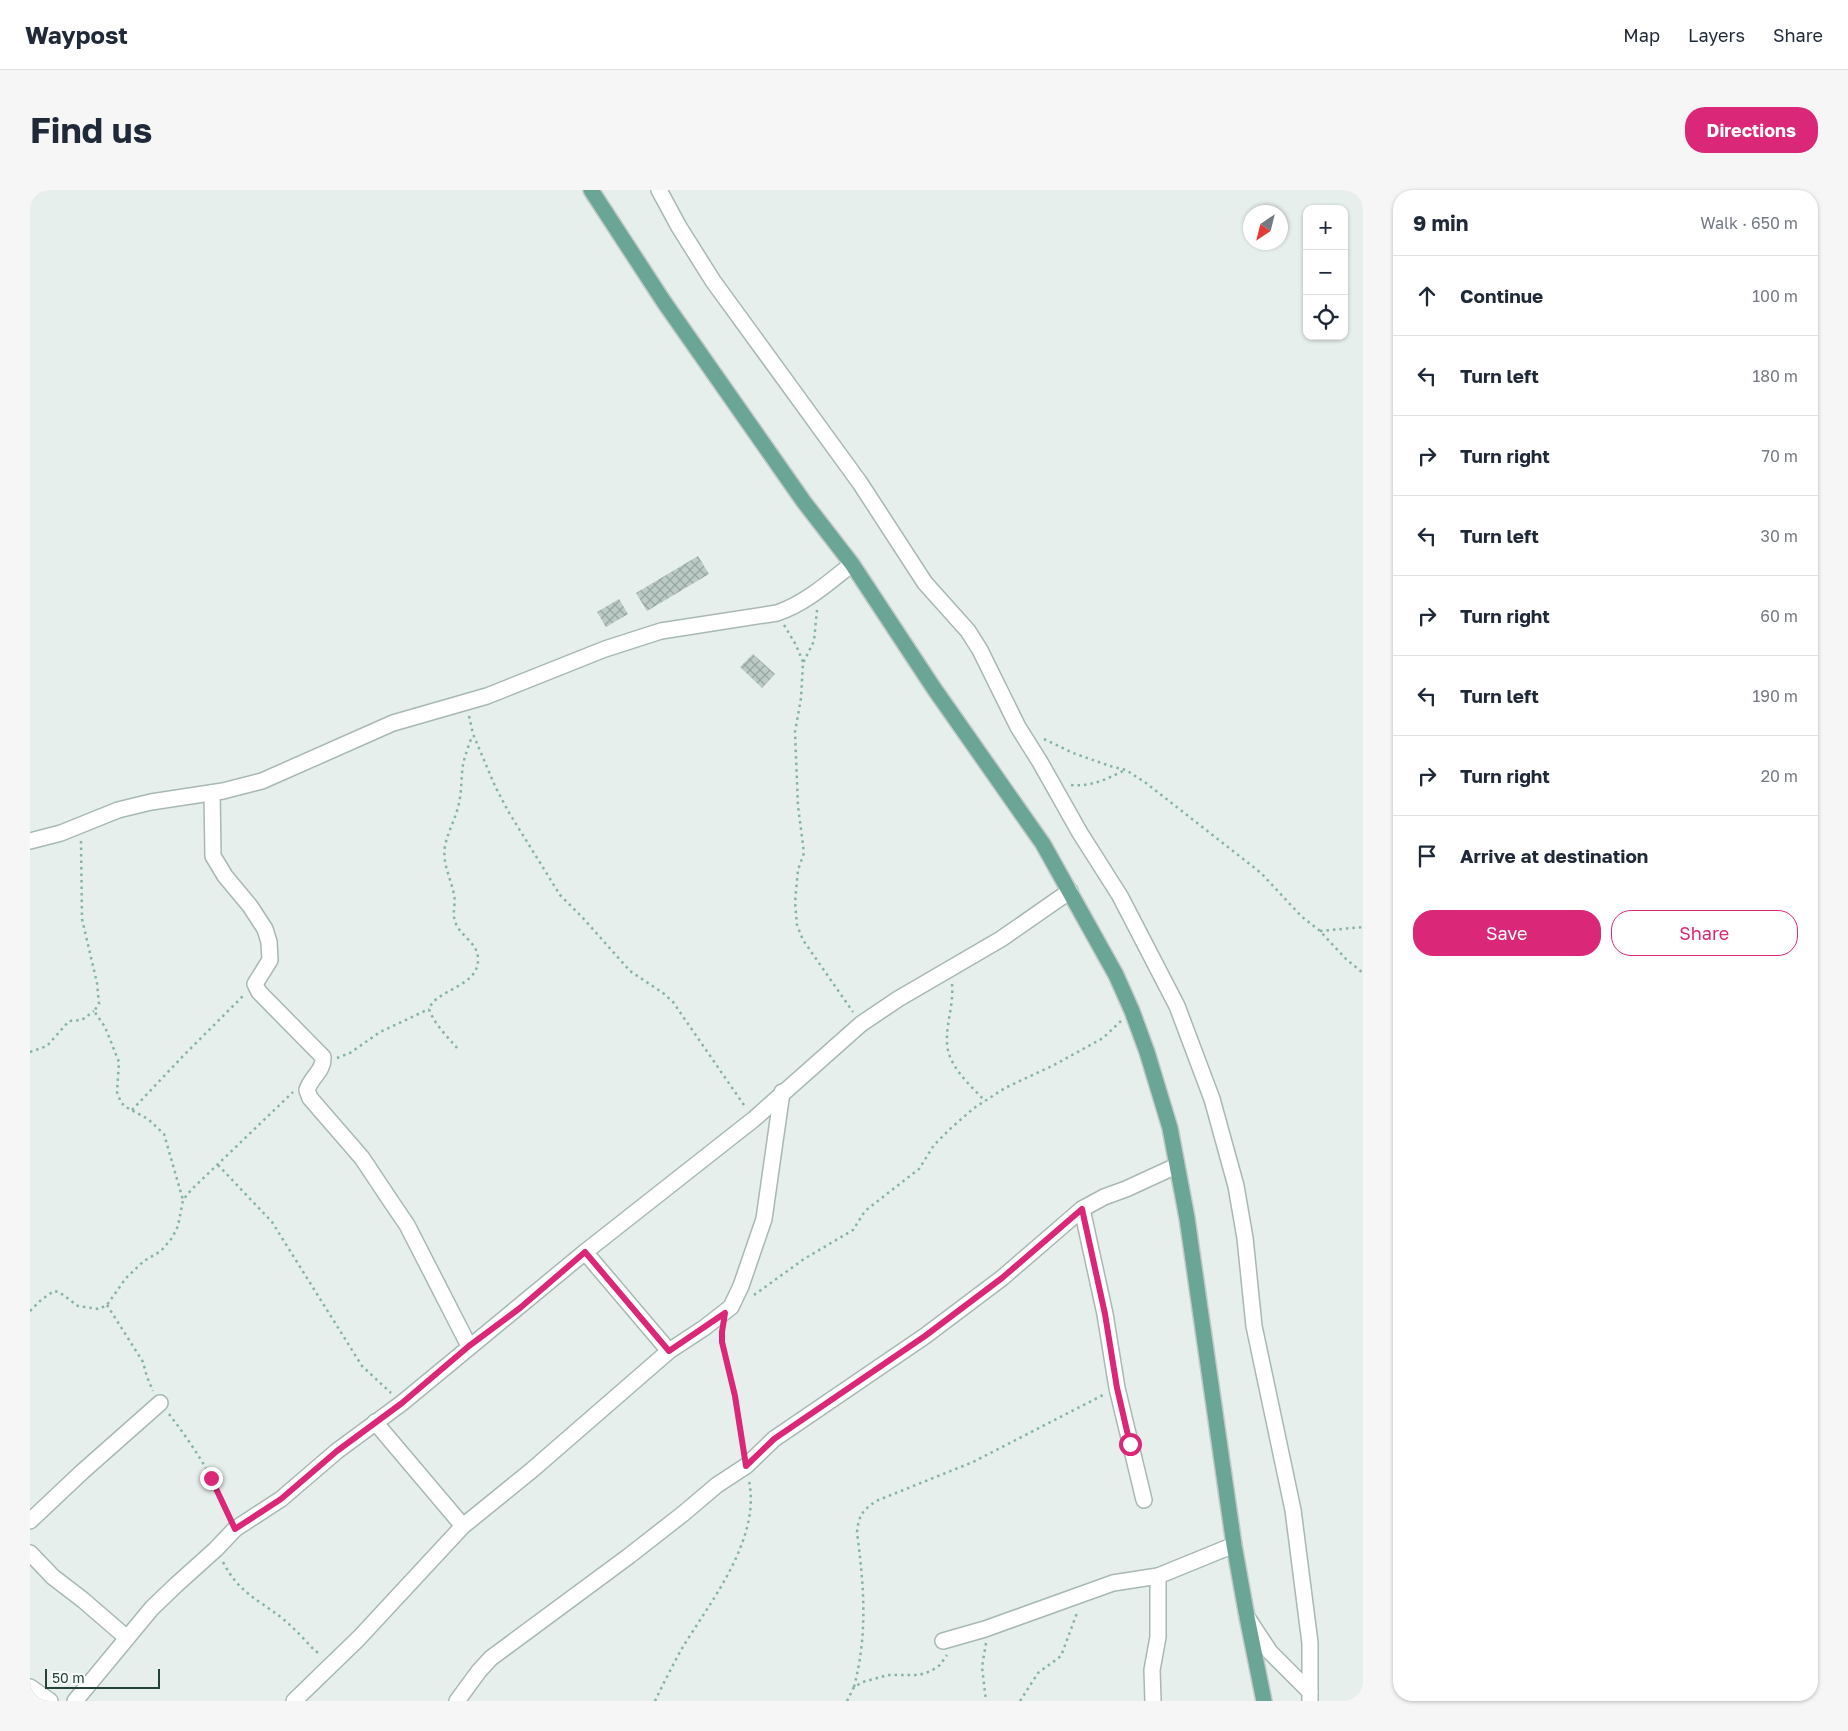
<!DOCTYPE html>
<meta charset="utf-8">
<style>
:root{--surface:#fff;--page:#f6f6f7;--text:#1f2937;--muted:#747a83;--line:#e0e1e3;--accent:#db2777}
body{margin:0;font-family:"Golos Text",sans-serif;background:var(--page);color:var(--text)}
.controls{position:absolute;right:15px;top:15px;display:grid;overflow:hidden;border-radius:10px;box-shadow:0 1px 4px #0004}
.controls button{width:45px;height:45px;display:grid;place-items:center;padding:0;border:0;border-bottom:1px solid var(--line);background:var(--surface);color:var(--text);font:25px sans-serif}
.compass{position:absolute;left:1213px;top:15px;width:45px;height:45px;border-radius:50%;background:var(--surface);box-shadow:0 1px 4px #0004;rotate:215deg}
.scale{position:absolute;left:15px;bottom:12px;width:115px;box-sizing:border-box;padding-left:5px;border:2px solid #24423a;border-top:0;font-size:14px;line-height:18px;white-space:nowrap;color:#24423a;-webkit-text-stroke:4px #f7fbf9;paint-order:stroke}
.stop{position:absolute;width:15px;height:15px;margin:-11px;border:4px solid #db2777;border-radius:50%;background:#fff}
.stop.end{background:#db2777;border-color:#fff;box-shadow:0 1px 5px #0008}
.list{margin:0;padding:0;list-style:none}
h2{display:flex;justify-content:space-between;align-items:center;height:65px;margin:0;padding:0 20px;font-size:21px}
h2 small{font-size:16px;font-weight:400;color:var(--muted)}
.list li{display:grid;grid-template-columns:32px 1fr auto;gap:15px;align-items:center;box-sizing:border-box;height:80px;padding:0 20px;border-top:1px solid var(--line)}
.list b{display:block;font-size:19px;white-space:nowrap}
.list em{font-size:16px;font-style:normal;color:var(--muted)}
.actions{display:flex;gap:10px;padding:15px 20px}
.actions a{flex:1;padding:11px 0;border:1px solid var(--accent);border-radius:20px;text-align:center;font-size:18px;color:var(--accent)}
.actions .main{background:var(--accent);color:#fff}
.icon{flex:none;width:28px;height:28px;fill:none;stroke:currentColor;stroke-width:2;stroke-linecap:round;stroke-linejoin:round}
.map{position:relative;flex:none;width:1333px;height:1511px;overflow:hidden;border-radius:20px}
header{display:flex;align-items:center;gap:30px;box-sizing:border-box;height:70px;padding:0 25px;background:var(--surface);border-bottom:1px solid var(--line)}
header strong{font-size:24px}
nav{display:flex;gap:28px;margin-inline-start:auto;font-size:18px}
.intro{display:flex;align-items:center;justify-content:space-between;box-sizing:border-box;height:120px;padding:0 30px}
h1{margin:0;font-size:35px}
.button{padding:12px 22px;border-radius:20px;background:var(--accent);color:#fff;font-size:18px;font-weight:700}
main{display:flex;gap:30px;padding:0 30px}
aside{flex:1;background:var(--surface);border-radius:20px;box-shadow:0 1px 4px #0004}
.map>svg:first-child{display:block}
.building{fill:url(#building-cross-hatch)}
.lines{fill:none;stroke-linecap:round;stroke-linejoin:round}
.minor-casing{stroke:#a8b8b2;stroke-width:18}
.major-casing{stroke:#c2cac8;stroke-width:18}
.path{stroke:#86b3a5;stroke-width:2.5;stroke-dasharray:2.5 4;stroke-linecap:butt}
.minor{stroke:#fff;stroke-width:15}
.major{stroke:#6aa596;stroke-width:15}
.route{stroke:#db2777;stroke-width:6}
</style>
<header>
<strong>Waypost</strong>
<nav><a>Map</a><a>Layers</a><a>Share</a></nav>
</header>
<div class="intro"><h1>Find us</h1><a class="button">Directions</a></div>
<main>
<div class="map">
<svg width="1333" height="1511" viewBox="0 0 1333 1511">
<defs>
<pattern id="building-cross-hatch" width="8" height="8" patternUnits="userSpaceOnUse" patternTransform="scale(1.25)"><rect width="8" height="8" fill="#bbcac4"/><path d="M0 0l8 8M0 8l8-8" fill="none" stroke="#98a6a0"/></pattern>
</defs>
<rect width="100%" height="100%" fill="#e6efeb"/>
<g class="building">
<polygon points="668,366 679,384 617,421 606,403"/>
<polygon points="589,409 598,424 576,437 567,422"/>
<polygon points="723,464 745,484 732,498 710,477"/>
</g>
<g class="lines">
<defs>
<g id="minor">
<polyline points="629,0 649,37 683,91 830,293 895,393 938,441 950,460 988,537 1010,572 1050,643 1090,706 1147,816 1182,909 1206,996 1215,1048 1224,1136 1263,1320 1280,1453 1280,1511"/>
<path d="M182,603L183,666L195,686L220,716L235,739L239,752L240,770L225,794L229,802L293,867C294,881 281,887 277,900L280,908L332,968L362,1013L377,1035L439,1156"/>
<path d="M0,651L31,643L88,620L121,612L193,601L232,591L363,533L457,506L575,459L631,441L747,423C776,413 798,393 822,374"/>
<polyline points="1052,1019 1075,1124 1087,1198 1114,1310"/>
<polyline points="555,1062 639,1161"/>
<polyline points="345,1232 433,1336"/>
<polyline points="0,1331 52,1282 130,1213"/>
<polyline points="0,1363 23,1387 53,1410 97,1448"/>
<polyline points="1217,1427 1240,1462 1280,1502"/>
<polyline points="913,1451 955,1439 1083,1393 1128,1386 1204,1355"/>
<polyline points="0,1497 20,1511"/>
<polyline points="45,1511 122,1418 146,1395 186,1359 205,1339 251,1309 307,1261 372,1213 555,1062 724,929 831,834 868,809 971,749 1040,701"/>
<polyline points="264,1511 329,1448 433,1336 502,1280 639,1161 674,1138 701,1117 711,1096 734,1029 752,902"/>
<polyline points="427,1511 449,1481 461,1468 599,1366 654,1323 687,1295 716,1276 744,1249 895,1146 972,1088 1052,1019 1074,1007 1096,999 1146,976"/>
<polyline points="1123,1511 1122,1480 1128,1447 1128,1386"/>
</g>
<polyline id="major" points="561,0 634,112 774,312 822,374 903,497 1013,654 1086,785 1102,821 1117,862 1140,938 1157,1028 1204,1355 1217,1427 1234,1511"/>
</defs>
<use href="#minor" class="minor-casing"/>
<use href="#major" class="major-casing"/>
<g class="path">
<polyline points="787,420 784,451 773,473 771,508 765,542 768,616 774,663 768,680 765,712 767,735 773,750 823,822"/>
<polyline points="754,435 766,455 773,472"/>
<polyline points="439,526 443,544 465,596 478,621 530,705 553,728 600,781 633,803 643,812 716,918"/>
<polyline points="1014,549 1043,563 1080,576 1096,580 1116,593 1231,683 1271,726 1290,741 1316,769 1333,783"/>
<path d="M1041,595C1061,597 1077,589 1095,580"/>
<polyline points="51,651 52,729 67,793 69,814 64,821 75,837 89,872 87,902 90,910 94,916 118,929 134,944 153,1010"/>
<polyline points="1290,741 1333,737"/>
<path d="M922,794C924,814 916,833 917,853C918,876 940,895 955,911"/>
<path d="M427,858C417,846 404,834 399,819C406,799 449,797 448,769C448,752 429,746 425,731C422,723 426,713 424,705C421,688 412,674 415,656C418,641 426,628 429,613C432,600 431,587 433,575C435,565 439,555 442,546"/>
<polyline points="0,862 17,856 39,831 52,830 64,821"/>
<polyline points="307,868 320,863 350,842 399,819"/>
<polyline points="102,920 154,865 214,805"/>
<polyline points="188,975 242,1032 332,1176 361,1203"/>
<polyline points="724,1105 774,1069 823,1040 835,1021 889,979 904,955 920,939 944,918 975,898 1024,875 1073,848 1091,831"/>
<polyline points="77,1115 113,1172 117,1187 123,1201"/>
<polyline points="0,1121 11,1110 24,1101 29,1102 48,1116 69,1119 77,1115 96,1088 114,1071 131,1061 142,1048 148,1036 153,1010 161,1000 263,902"/>
<polyline points="692,1144 713,1259"/>
<path d="M139,1224C163,1255 184,1288 199,1325"/>
<path d="M193,1372C209,1403 226,1408 252,1428C264,1438 275,1450 285,1461L291,1464"/>
<polyline points="956,1453 952,1477 956,1511"/>
<path d="M824,1497C838,1443 834,1397 827,1342C829,1325 832,1321 846,1311L943,1272L1073,1205"/>
<path d="M625,1511C633,1494 642,1477 651,1460C680,1412 731,1350 719,1291"/>
<polyline points="817,1511 824,1497 833,1492 858,1485 889,1485 901,1481 910,1475 917,1465"/>
<polyline points="990,1511 1008,1483 1031,1466 1047,1423"/>
</g>
<use href="#minor" class="minor"/>
<use href="#major" class="major"/>
</g>
<g class="lines">
<polyline class="route" points="181,1288 205,1339 251,1309 307,1261 372,1213 439,1156 490,1118 555,1062 639,1161 695,1123 692,1142 692,1152 705,1206 716,1276 744,1249 895,1146 972,1088 1052,1019 1075,1124 1087,1198 1100,1254"/>
</g>
</svg>
<div class="controls">
<button>+</button>
<button>−</button>
<button><svg class="icon" aria-label="locate" viewBox="0 0 24 24"><circle cx="12" cy="12" r="6"/><path d="M12 2v4M12 18v4M2 12h4M18 12h4"/></svg></button>
</div>
<svg class="compass" viewBox="-18 -18 36 36"><path d="M0-13l5 13h-10z" fill="#e53935"/><path d="M0 13l5-13h-10z" fill="#747a83"/></svg>
<div class="scale">50 m</div>
<div class="stop" style="left:1100px;top:1254px"></div>
<div class="stop end" style="left:181px;top:1288px"></div>
</div>
<aside>
<h2>9 min<small>Walk · 650 m</small></h2>
<ul class="list">
<li><svg class="icon" aria-label="ahead" viewBox="0 0 24 24"><path d="M12 20V5M6 11l6-6 6 6"/></svg><div><b>Continue</b></div><em>100 m</em></li>
<li><svg class="icon" aria-label="left" viewBox="0 0 24 24"><path d="M17 20v-9H6M10 6l-5 5 5 5"/></svg><div><b>Turn left</b></div><em>180 m</em></li>
<li><svg class="icon" aria-label="right" viewBox="0 0 24 24"><path d="M7 20v-9h11M14 6l5 5-5 5"/></svg><div><b>Turn right</b></div><em>70 m</em></li>
<li><svg class="icon" aria-label="left" viewBox="0 0 24 24"><path d="M17 20v-9H6M10 6l-5 5 5 5"/></svg><div><b>Turn left</b></div><em>30 m</em></li>
<li><svg class="icon" aria-label="right" viewBox="0 0 24 24"><path d="M7 20v-9h11M14 6l5 5-5 5"/></svg><div><b>Turn right</b></div><em>60 m</em></li>
<li><svg class="icon" aria-label="left" viewBox="0 0 24 24"><path d="M17 20v-9H6M10 6l-5 5 5 5"/></svg><div><b>Turn left</b></div><em>190 m</em></li>
<li><svg class="icon" aria-label="right" viewBox="0 0 24 24"><path d="M7 20v-9h11M14 6l5 5-5 5"/></svg><div><b>Turn right</b></div><em>20 m</em></li>
<li><svg class="icon" aria-label="arrive" viewBox="0 0 24 24"><path d="M6 21V4h12l-3 4 3 4H6"/></svg><div><b>Arrive at destination</b></div></li>
</ul>
<div class="actions"><a class="main">Save</a><a>Share</a></div>
</aside>
</main>
